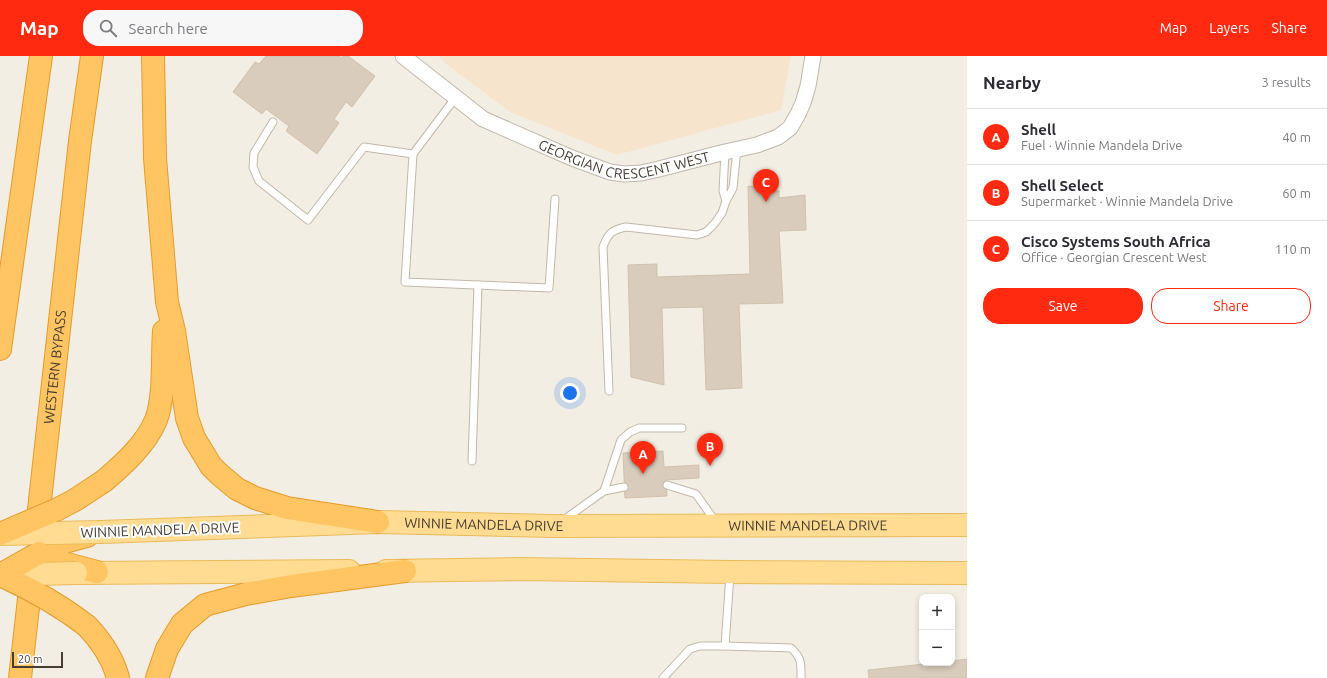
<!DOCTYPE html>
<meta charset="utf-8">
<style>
:root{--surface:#fff;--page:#f7f7f7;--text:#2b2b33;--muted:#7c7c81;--line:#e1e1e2;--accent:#ff2a0f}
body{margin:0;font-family:Ubuntu,sans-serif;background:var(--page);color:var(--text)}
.controls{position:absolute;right:12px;bottom:12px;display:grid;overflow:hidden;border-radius:8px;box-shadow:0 2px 6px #0003}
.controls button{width:36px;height:36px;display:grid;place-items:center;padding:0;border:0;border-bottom:1px solid var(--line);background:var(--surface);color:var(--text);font:20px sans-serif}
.scale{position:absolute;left:12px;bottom:10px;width:51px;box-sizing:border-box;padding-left:4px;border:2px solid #463e33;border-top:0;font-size:11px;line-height:14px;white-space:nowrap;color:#463e33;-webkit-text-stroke:3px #fff;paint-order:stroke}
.you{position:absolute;left:570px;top:337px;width:14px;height:14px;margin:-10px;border:3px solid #fff;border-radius:50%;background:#1a73e8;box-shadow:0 0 0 6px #1a73e833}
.badge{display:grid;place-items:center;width:26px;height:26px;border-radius:50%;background:var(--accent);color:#fff;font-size:13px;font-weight:700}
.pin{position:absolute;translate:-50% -33px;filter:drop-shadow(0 1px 2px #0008)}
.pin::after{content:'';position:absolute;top:21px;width:14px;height:12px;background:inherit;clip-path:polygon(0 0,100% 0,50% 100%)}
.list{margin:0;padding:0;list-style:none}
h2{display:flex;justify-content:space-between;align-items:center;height:52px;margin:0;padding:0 16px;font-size:17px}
h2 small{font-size:13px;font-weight:400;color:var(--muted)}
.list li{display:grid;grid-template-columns:26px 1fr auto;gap:12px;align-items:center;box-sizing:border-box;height:56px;padding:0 16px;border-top:1px solid var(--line)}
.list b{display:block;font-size:15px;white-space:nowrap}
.list p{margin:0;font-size:13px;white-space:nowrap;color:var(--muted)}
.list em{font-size:13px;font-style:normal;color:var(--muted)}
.actions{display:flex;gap:8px;padding:12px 16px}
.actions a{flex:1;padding:9px 0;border:1px solid var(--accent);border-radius:16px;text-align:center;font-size:14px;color:var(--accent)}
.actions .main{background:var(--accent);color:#fff}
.icon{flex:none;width:22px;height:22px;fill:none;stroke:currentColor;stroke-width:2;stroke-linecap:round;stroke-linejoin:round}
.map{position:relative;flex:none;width:967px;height:622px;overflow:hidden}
header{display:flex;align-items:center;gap:24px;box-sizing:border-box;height:56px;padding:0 20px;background:var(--accent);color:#fff}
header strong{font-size:19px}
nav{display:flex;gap:22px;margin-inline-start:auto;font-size:14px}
.search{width:280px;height:36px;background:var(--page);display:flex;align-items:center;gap:10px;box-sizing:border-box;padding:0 14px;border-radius:16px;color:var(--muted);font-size:15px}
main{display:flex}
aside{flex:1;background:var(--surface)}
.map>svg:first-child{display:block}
.commercial{fill:#f7e4cd}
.building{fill:#d9ccbc;stroke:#d1c1ab}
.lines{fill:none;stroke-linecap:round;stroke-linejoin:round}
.lane-casing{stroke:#c2b8a9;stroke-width:9}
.street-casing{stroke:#c2b8a9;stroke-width:17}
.primary-casing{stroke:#ebba5a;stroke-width:24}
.highway-casing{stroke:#e79b2a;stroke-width:24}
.lane{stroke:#fff;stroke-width:7}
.street{stroke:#fff;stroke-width:15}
.primary{stroke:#ffdc91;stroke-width:22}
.highway{stroke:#ffc563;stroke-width:22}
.primary-bridge-casing{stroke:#ebba5a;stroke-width:24;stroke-linecap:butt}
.highway-bridge-casing{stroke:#e79b2a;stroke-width:24;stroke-linecap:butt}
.primary-bridge{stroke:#ffdc91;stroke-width:22}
.highway-bridge{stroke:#ffc563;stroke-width:22}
.labels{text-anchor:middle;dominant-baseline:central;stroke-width:4;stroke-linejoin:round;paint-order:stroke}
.street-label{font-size:14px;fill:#463e33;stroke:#fff}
</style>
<header>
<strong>Map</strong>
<div class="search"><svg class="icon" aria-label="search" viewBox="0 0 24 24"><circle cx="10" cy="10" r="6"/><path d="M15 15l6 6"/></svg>Search here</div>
<nav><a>Map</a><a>Layers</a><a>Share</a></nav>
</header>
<main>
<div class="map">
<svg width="967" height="622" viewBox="0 0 967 622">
<rect width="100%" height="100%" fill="#f3eee4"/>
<polygon class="commercial" points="438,0 791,0 781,54 617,99 510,56 446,8"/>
<g class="building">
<polygon points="266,0 339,0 342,2 343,0 348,0 375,20 352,51 346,46 334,63 339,67 317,98 286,75 289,70 266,53 262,58 233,36 255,6 259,8"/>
<polygon points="748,130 779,135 779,142 805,139 806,174 779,175 783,247 739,248 742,332 706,334 703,251 662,252 664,329 631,321 628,209 657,208 657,221 750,218"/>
<polygon points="663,395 664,411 699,409 699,422 666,424 667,440 625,442 623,397"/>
<polygon points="967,603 967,622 869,622 868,614 934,607 952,607 952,605"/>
</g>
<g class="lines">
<defs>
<g id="lane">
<polyline points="456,41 413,98 405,226 549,232 555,143"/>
<polyline points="273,66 254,97 253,111 259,125 308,164 364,91 413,98"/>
<polyline points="725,96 723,135 726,145"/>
<path d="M609,335L603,191C608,177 612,174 626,171L697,179L706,176L715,167L722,157L726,145L733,132L737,93"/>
<polyline points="472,405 478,229"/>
<polyline points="667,429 696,438 715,465"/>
<polyline points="604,435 621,384 630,376 639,372 682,372"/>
<polyline points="565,463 604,435 624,431"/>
<path d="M725,590L791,592C802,602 801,608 801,622"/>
<polyline points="663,622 690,593 700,590 725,590 730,518"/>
</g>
<g id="street">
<path id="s1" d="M403,0L483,63L572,102L610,116L624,118L641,117L659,113L725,96L757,89L778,81L790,72L798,58L803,47L808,30L813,0"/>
</g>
<g id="primary">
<path id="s2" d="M101,476L378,466L554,470L967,469"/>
<polyline points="386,515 519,513 730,516 967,517"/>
<polyline points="78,517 349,515"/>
</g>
<g id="highway">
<polyline points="153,0 155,102 167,246 174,275 187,362 194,382 211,410 219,418 237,433 255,442 287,452 378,466"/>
<polyline points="0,293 41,0"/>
<path d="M104,425C124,408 146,388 156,364C165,341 162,301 164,275"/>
<path id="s3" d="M36,480L80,85L92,0"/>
<polyline points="39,497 54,489 87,480"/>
<polyline points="39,497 67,508 97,516"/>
<path d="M87,570C101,585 113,602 118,622"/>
<polyline points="20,622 32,516"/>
<polyline points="157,622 167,593 182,568 205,549 246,538 291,530 405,515"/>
</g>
</defs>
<use href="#lane" class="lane-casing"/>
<use href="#street" class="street-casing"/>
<use href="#primary" class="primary-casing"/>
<use href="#highway" class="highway-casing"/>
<use href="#lane" class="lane"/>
<use href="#street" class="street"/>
<use href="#primary" class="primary"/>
<use href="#highway" class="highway"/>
<defs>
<g id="primary-bridge">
<polyline points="0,478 101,476"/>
<polyline points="0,519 76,517"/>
</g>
<g id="highway-bridge">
<polyline points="0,478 56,454 75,444 104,425"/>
<path d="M0,519C31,533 60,549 87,570"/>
<polyline points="0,519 39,497"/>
</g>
</defs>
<use href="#primary-bridge" class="primary-bridge-casing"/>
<use href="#highway-bridge" class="highway-bridge-casing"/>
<use href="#primary-bridge" class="primary-bridge"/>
<use href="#highway-bridge" class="highway-bridge"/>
</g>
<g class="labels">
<g class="street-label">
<text stroke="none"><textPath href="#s1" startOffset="252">GEORGIAN CRESCENT WEST</textPath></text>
<text stroke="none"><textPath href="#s3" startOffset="170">WESTERN BYPASS</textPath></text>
<text stroke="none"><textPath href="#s2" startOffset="383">WINNIE MANDELA DRIVE</textPath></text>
<text stroke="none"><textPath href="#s2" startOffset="707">WINNIE MANDELA DRIVE</textPath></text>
<text transform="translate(160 474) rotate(-2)">WINNIE MANDELA DRIVE</text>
</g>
</g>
</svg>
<div class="controls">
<button>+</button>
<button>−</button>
</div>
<div class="scale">20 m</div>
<div class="you"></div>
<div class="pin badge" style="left:643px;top:418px">A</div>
<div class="pin badge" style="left:710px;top:410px">B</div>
<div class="pin badge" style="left:766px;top:146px">C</div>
</div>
<aside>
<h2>Nearby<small>3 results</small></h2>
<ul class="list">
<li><span class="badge">A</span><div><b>Shell</b><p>Fuel · Winnie Mandela Drive</p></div><em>40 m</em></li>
<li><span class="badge">B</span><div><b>Shell Select</b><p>Supermarket · Winnie Mandela Drive</p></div><em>60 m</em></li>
<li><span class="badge">C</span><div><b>Cisco Systems South Africa</b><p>Office · Georgian Crescent West</p></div><em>110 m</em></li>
</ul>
<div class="actions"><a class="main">Save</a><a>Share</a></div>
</aside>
</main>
